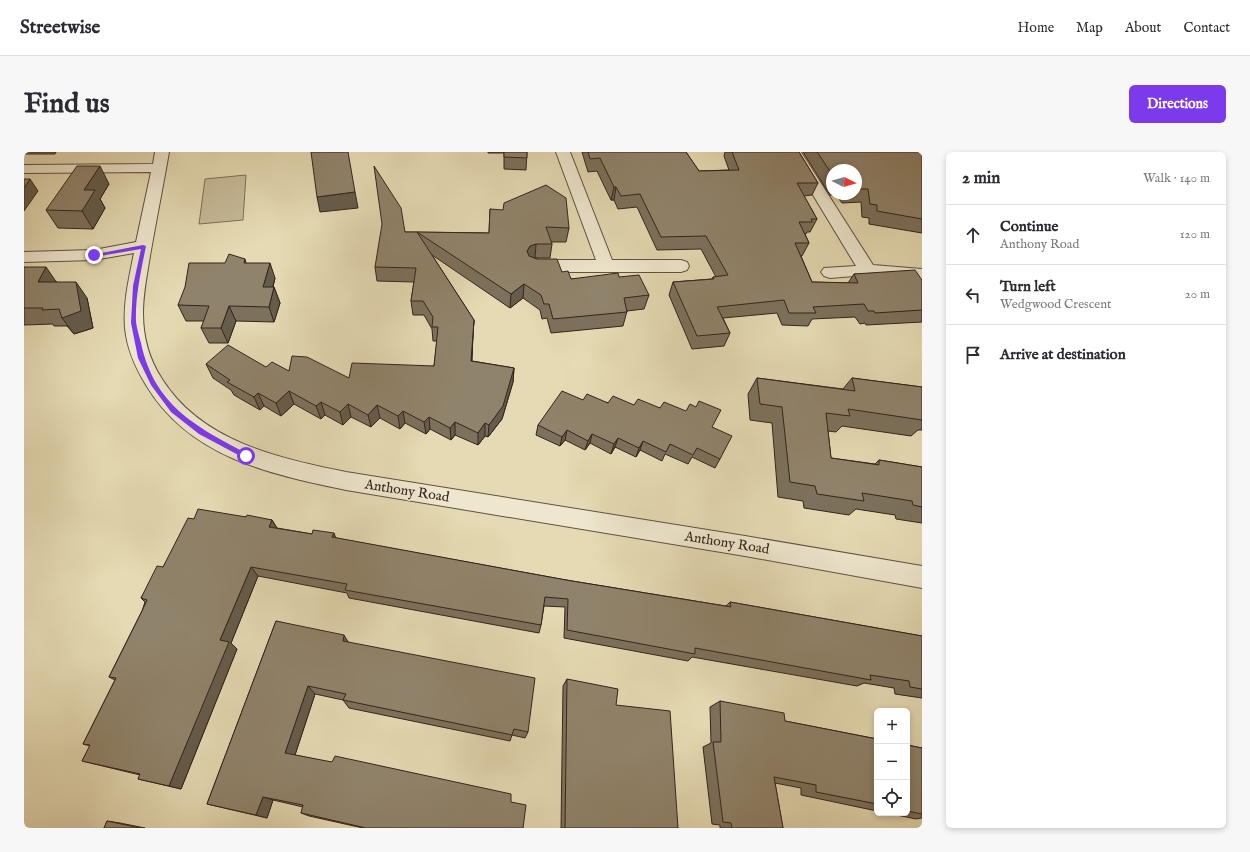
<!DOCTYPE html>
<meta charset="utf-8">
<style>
:root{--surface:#fff;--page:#f7f7f7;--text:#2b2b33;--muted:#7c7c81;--line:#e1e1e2;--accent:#7c3aed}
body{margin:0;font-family:"IM FELL English",serif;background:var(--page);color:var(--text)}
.controls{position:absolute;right:12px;bottom:12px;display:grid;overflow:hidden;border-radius:6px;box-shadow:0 2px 6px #0003}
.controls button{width:36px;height:36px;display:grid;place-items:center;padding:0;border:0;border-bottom:1px solid var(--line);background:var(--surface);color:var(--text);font:20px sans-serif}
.compass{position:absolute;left:802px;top:12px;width:36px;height:36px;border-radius:50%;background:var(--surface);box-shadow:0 2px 6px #0003;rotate:95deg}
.stop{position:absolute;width:12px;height:12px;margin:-9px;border:3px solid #7c3aed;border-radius:50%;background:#fff}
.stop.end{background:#7c3aed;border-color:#fff;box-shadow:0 1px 4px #0008}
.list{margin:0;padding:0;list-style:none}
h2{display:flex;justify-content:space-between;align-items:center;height:52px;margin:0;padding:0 16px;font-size:17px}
h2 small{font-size:13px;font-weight:400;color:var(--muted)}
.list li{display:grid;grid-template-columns:26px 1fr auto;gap:12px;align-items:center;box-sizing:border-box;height:60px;padding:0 16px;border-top:1px solid var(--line)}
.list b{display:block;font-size:15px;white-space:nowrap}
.list p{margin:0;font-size:13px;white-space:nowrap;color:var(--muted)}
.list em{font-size:13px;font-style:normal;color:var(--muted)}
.icon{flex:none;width:22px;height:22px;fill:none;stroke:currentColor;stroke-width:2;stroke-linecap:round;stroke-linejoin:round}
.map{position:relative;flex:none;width:898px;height:676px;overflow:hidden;border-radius:6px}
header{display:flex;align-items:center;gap:24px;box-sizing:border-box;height:56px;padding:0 20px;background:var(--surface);border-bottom:1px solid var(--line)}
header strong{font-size:19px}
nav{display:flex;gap:22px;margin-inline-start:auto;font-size:14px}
.intro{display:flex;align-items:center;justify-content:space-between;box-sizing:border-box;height:96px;padding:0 24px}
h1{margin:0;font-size:28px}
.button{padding:10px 18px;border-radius:6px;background:var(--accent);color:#fff;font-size:14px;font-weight:700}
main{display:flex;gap:24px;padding:0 24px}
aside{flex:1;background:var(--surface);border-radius:6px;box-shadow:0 2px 6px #0003}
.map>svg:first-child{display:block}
.green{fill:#c7bb99;stroke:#7d705a}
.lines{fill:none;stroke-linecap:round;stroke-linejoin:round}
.minor-casing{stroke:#605242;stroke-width:2}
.minor{fill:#eee7ce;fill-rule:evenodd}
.wall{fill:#7c715c;stroke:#33241c;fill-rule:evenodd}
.shaded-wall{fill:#655c4b;stroke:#33241c}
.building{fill:#90836b;stroke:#33241c}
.route{fill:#7c3aed}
.labels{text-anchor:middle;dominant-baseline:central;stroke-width:3;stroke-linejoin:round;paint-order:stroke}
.street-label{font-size:14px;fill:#33241c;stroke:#eee7ce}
</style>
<header>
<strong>Streetwise</strong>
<nav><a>Home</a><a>Map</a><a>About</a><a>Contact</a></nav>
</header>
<div class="intro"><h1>Find us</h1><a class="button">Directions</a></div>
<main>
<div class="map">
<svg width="898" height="676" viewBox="0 0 898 676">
<rect width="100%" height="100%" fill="#e5dab3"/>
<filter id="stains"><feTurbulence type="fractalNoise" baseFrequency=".005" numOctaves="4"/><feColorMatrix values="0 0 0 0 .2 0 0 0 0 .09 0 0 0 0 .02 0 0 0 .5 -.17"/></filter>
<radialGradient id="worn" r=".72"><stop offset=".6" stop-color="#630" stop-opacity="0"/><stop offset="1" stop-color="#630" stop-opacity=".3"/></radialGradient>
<polygon class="green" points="222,23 219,68 175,72 181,27"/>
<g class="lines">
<defs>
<g id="minor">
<path d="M131,0H145C139,35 132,69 126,104C123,123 119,142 119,161C119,186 125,207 138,227C178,290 254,306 322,320L721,384L898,414V436L721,404L322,338C245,322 165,305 122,233C111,215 103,197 101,176C99,151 105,126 110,101L70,108L0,110V100L70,98L112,90L127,20L0,21V13L129,12Z"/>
<polygon points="532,0 546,0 588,108 657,108 663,110 665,114 663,118 657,120 511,120 505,118 503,114 505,110 511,108 572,108"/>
<polygon points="763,0 777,0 849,113 898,117 898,129 862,127 843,123 806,126 800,124 797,120 800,116 832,114"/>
</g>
</defs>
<use href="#minor" class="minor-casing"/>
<use href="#minor" class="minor"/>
</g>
<g class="wall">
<polygon points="0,0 32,0 31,2 0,2"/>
<polygon points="464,0 503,0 502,18 480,17 480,1 464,1"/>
<polygon points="558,0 662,0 675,19 705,18 700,4 701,0 775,0 794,31 788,43 780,44 793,67 786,80 783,80 782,82 781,82 785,91 778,104 777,104 788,130 824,131 830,122 898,128 898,170 842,173 841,171 836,172 831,165 788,167 784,174 758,173 753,161 699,166 706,181 700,194 668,197 645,143 649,130 688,127 689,125 692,125 677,97 633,98 613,55 594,57 590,48 587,48 573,19 564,20"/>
<path d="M779,0H898V81L845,72V66L838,65L837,50L818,51L812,43H806ZM808,18H832V42H808Z"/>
<polygon points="85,32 76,47 81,56 69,77 34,76 22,58"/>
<polygon points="466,57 545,76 542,90 527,90 528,92 526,106 511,106 538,120 547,127 595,125 625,143 620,157 603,159 599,174 527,181 523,166 518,167 516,158 499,146 486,156 408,103 450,168 449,182 448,209 490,216 489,230 478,267 464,285 461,284 454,293 431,283 427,288 406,277 402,282 381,271 376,277 356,266 347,275 327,265 319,273 301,263 297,267 270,252 257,264 240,254 236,258 210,243 207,238 189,226 182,212 242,215 265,219 325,226 410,214 413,189 409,189 408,177 400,163 389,163 387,149 390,130 353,129 351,115 381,80 465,81"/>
<polygon points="221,107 222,111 251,126 249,135 250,135 256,151 250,170 212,169 204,191 185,191 177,176 180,169 162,169 154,153 201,111"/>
<polygon points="0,115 33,130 63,146 69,176 50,182 43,174 30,174 29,172 0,173"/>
<polygon points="733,226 819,237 828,226 898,235 898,278 894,278 887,284 818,274 812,280 804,279 807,306 851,312 855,308 898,315 898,371 872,367 871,363 832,357 825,363 780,356 779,349 754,345 748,271 726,268 724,242"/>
<polygon points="559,248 636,256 688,275 696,307 691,316 668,305 664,312 641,302 638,309 616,298 612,305 591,295 587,302 566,291 561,298 541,288 536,294 512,283 514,273"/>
<polygon points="222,365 248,368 253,376 311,386 542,428 702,454 706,450 898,484 898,546 871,542 870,536 840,531 833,534 668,505 664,509 540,486 541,455 520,454 517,473 515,481 325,446 323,441 234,424 207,491 213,497 157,637 114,627 116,623 58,609 66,594 59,592 91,528 85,525 118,459 121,450 117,446 139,415 170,367"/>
<polygon points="252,469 324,490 504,580 501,586 488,583 486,589 325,556 319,548 291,542 271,603 487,650 499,676 339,676 285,664 277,661 279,655 249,648 243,666 183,652"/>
<polygon points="543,527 654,676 537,676 539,534"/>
<polygon points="696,549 761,569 853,587 853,659 777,643 777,636 751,631 759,676 696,676 696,673 688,672 679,595 687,591 686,555"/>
<polygon points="883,593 898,596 898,595 898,666 892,667 863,661 883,661"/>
<polygon points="83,669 96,671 121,676 80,676"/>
</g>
<g class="shaded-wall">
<polygon points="76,14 85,32 76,47 81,56 69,77 58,59 60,38"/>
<polygon points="6,27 14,39 0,59 0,36"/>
<polygon points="590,35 592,35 590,48 587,48"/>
<polygon points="331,40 334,56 296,60 293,45"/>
<polygon points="512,92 511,106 505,109 503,99 506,94"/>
<polygon points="246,111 251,126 245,150 239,135"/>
<polygon points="22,115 33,131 14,130"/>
<polygon points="52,130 63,146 69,176 50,182 38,166"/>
<polygon points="500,132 499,146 486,156 487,142"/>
<polygon points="250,135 256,151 250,170 245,155"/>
<polygon points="205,154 212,169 204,191 197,176"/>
<polygon points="450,168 449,182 447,222 447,209"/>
<polygon points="490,216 489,230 478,267 464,285 465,273"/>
<polygon points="265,239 270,252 257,264 252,251"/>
<polygon points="234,241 240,254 236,258 230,245"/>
<polygon points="297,250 301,263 297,267 292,254"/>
<polygon points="324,252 327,265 319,273 316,260"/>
<polygon points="353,253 356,266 347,275 344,263"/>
<polygon points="379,259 381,271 376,277 374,264"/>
<polygon points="405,265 406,277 402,282 400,270"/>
<polygon points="431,270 431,283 427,288 426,276"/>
<polygon points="461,271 461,284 454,293 454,281"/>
<polygon points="543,278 541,288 536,294 538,285"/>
<polygon points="568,282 566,291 561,298 564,289"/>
<polygon points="594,286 591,295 587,302 590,292"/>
<polygon points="619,289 616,298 612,305 615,296"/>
<polygon points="248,368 254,378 245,375"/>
<polygon points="310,381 314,392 308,385"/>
<polygon points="227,415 234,424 207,491 213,497 157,637 145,634 196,488"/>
<polygon points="320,483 326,493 319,489"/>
<polygon points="284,534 291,542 270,606 261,601"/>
<polygon points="239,645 249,648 243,666 232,663"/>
</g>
<g class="building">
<polygon points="287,0 324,0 331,40 293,45"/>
<polygon points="480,0 503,0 503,6 480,5"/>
<polygon points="564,0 662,0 675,19 715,18 708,0 775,0 794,31 773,31 793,67 787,67 788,70 775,70 785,91 771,91 788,130 834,131 830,122 891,118 898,128 898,158 851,161 850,159 844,159 840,152 789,155 792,161 765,161 760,148 693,155 706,181 673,184 649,130 690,127 689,125 704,123 682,84 637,85 616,42 597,44 592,35 590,35 576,6 566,7"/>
<polygon points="793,0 898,0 898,67 853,59 853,53 846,52 844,37 832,37 832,18 808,18 808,22"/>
<polygon points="53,14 76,14 60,38 71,38 58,59 22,58"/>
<polygon points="350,14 377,56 381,80 393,80 450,168 447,209 490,216 479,254 465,273 461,271 454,281 431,270 426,276 405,265 400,270 379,259 374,264 353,253 344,263 324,252 316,260 297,250 292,254 265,239 252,251 234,241 230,245 203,230 206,228 182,212 204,193 242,215 248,210 265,219 268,204 283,205 325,226 328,211 410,214 414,175 408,175 409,165 399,149 387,149 392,116 351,115 358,72"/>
<polygon points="0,27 6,27 0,36"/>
<polygon points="522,33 542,46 545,76 522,75 528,92 512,92 506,94 503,99 505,104 513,107 533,107 538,120 544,119 547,127 594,121 595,125 615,123 625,143 600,146 603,160 529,167 525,152 520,152 517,143 500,132 487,142 393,80 465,81 466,57 479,58 480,51"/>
<polygon points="205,102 221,107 220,111 246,111 239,135 250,135 245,155 205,154 197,176 177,176 185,154 154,153 161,135 165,111 201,111"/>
<polygon points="0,115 22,115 14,130 52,130 57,159 38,166 35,157 18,158 19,156 0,156"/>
<polygon points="733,226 831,239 828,226 898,235 898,268 824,257 826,264 802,261 807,306 855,313 855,308 898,315 898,355 889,353 888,349 838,341 840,349 793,342 791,334 766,330 758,255 736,252"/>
<polygon points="538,239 559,248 563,242 584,251 589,244 610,253 614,247 636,256 640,250 662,259 666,252 672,255 675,249 697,258 688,275 708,284 696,307 673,296 669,303 646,292 642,300 619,289 615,296 594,286 590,292 568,282 564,289 543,278 538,285 514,273"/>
<polygon points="174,357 222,365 223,363 248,368 245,375 288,382 289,378 310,381 308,385 542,428 707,455 706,450 898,484 898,537 886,535 885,529 846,523 847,528 671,496 671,502 543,478 544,447 521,445 517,473 321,438 323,432 227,415 196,488 205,490 145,634 114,627 116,622 58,609 66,593 59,592 92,526 85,525 118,459 123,448 117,446 133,414 139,415 164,366 170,367"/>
<polygon points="252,469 320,483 319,489 511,526 504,580 490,577 488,583 319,548 322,542 284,534 261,601 308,610 311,604 487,642 487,650 502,653 499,676 342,676 277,661 279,653 239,645 232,663 183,652"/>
<polygon points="543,527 594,537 592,553 646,559 654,676 541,676"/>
<polygon points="696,549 760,561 761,569 853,587 853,652 792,640 792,633 750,625 759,676 708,676 707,671 699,670 689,590 697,590"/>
<polygon points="883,593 898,596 898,662 883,659"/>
<polygon points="83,669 116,676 80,676"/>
</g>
<path class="route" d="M119,93L122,94C117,119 111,145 112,170C113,177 115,184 117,191C130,253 172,275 224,302V306H220L175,282L147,260L127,233L114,206L107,171L109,134L117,97L70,105L67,103Z"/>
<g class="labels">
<g class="street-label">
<text transform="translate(383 339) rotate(9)">Anthony Road</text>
<text transform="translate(703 391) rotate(9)">Anthony Road</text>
</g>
</g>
<rect width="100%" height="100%" filter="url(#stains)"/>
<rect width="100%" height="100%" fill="url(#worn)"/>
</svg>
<div class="controls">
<button>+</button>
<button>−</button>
<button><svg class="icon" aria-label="locate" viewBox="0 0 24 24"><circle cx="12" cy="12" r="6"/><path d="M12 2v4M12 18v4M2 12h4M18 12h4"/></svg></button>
</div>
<svg class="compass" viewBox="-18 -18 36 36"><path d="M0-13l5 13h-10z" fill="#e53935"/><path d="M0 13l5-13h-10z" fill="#7c7c81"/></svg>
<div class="stop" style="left:222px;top:304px"></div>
<div class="stop end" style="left:70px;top:103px"></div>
</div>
<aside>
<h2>2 min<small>Walk · 140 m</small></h2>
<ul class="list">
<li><svg class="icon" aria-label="ahead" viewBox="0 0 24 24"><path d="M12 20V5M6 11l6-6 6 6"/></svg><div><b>Continue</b><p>Anthony Road</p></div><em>120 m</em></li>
<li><svg class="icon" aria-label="left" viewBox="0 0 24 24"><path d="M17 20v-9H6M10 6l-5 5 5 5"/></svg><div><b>Turn left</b><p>Wedgwood Crescent</p></div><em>20 m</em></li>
<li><svg class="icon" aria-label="arrive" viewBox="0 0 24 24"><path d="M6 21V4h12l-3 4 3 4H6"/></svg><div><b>Arrive at destination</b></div></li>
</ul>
</aside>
</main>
